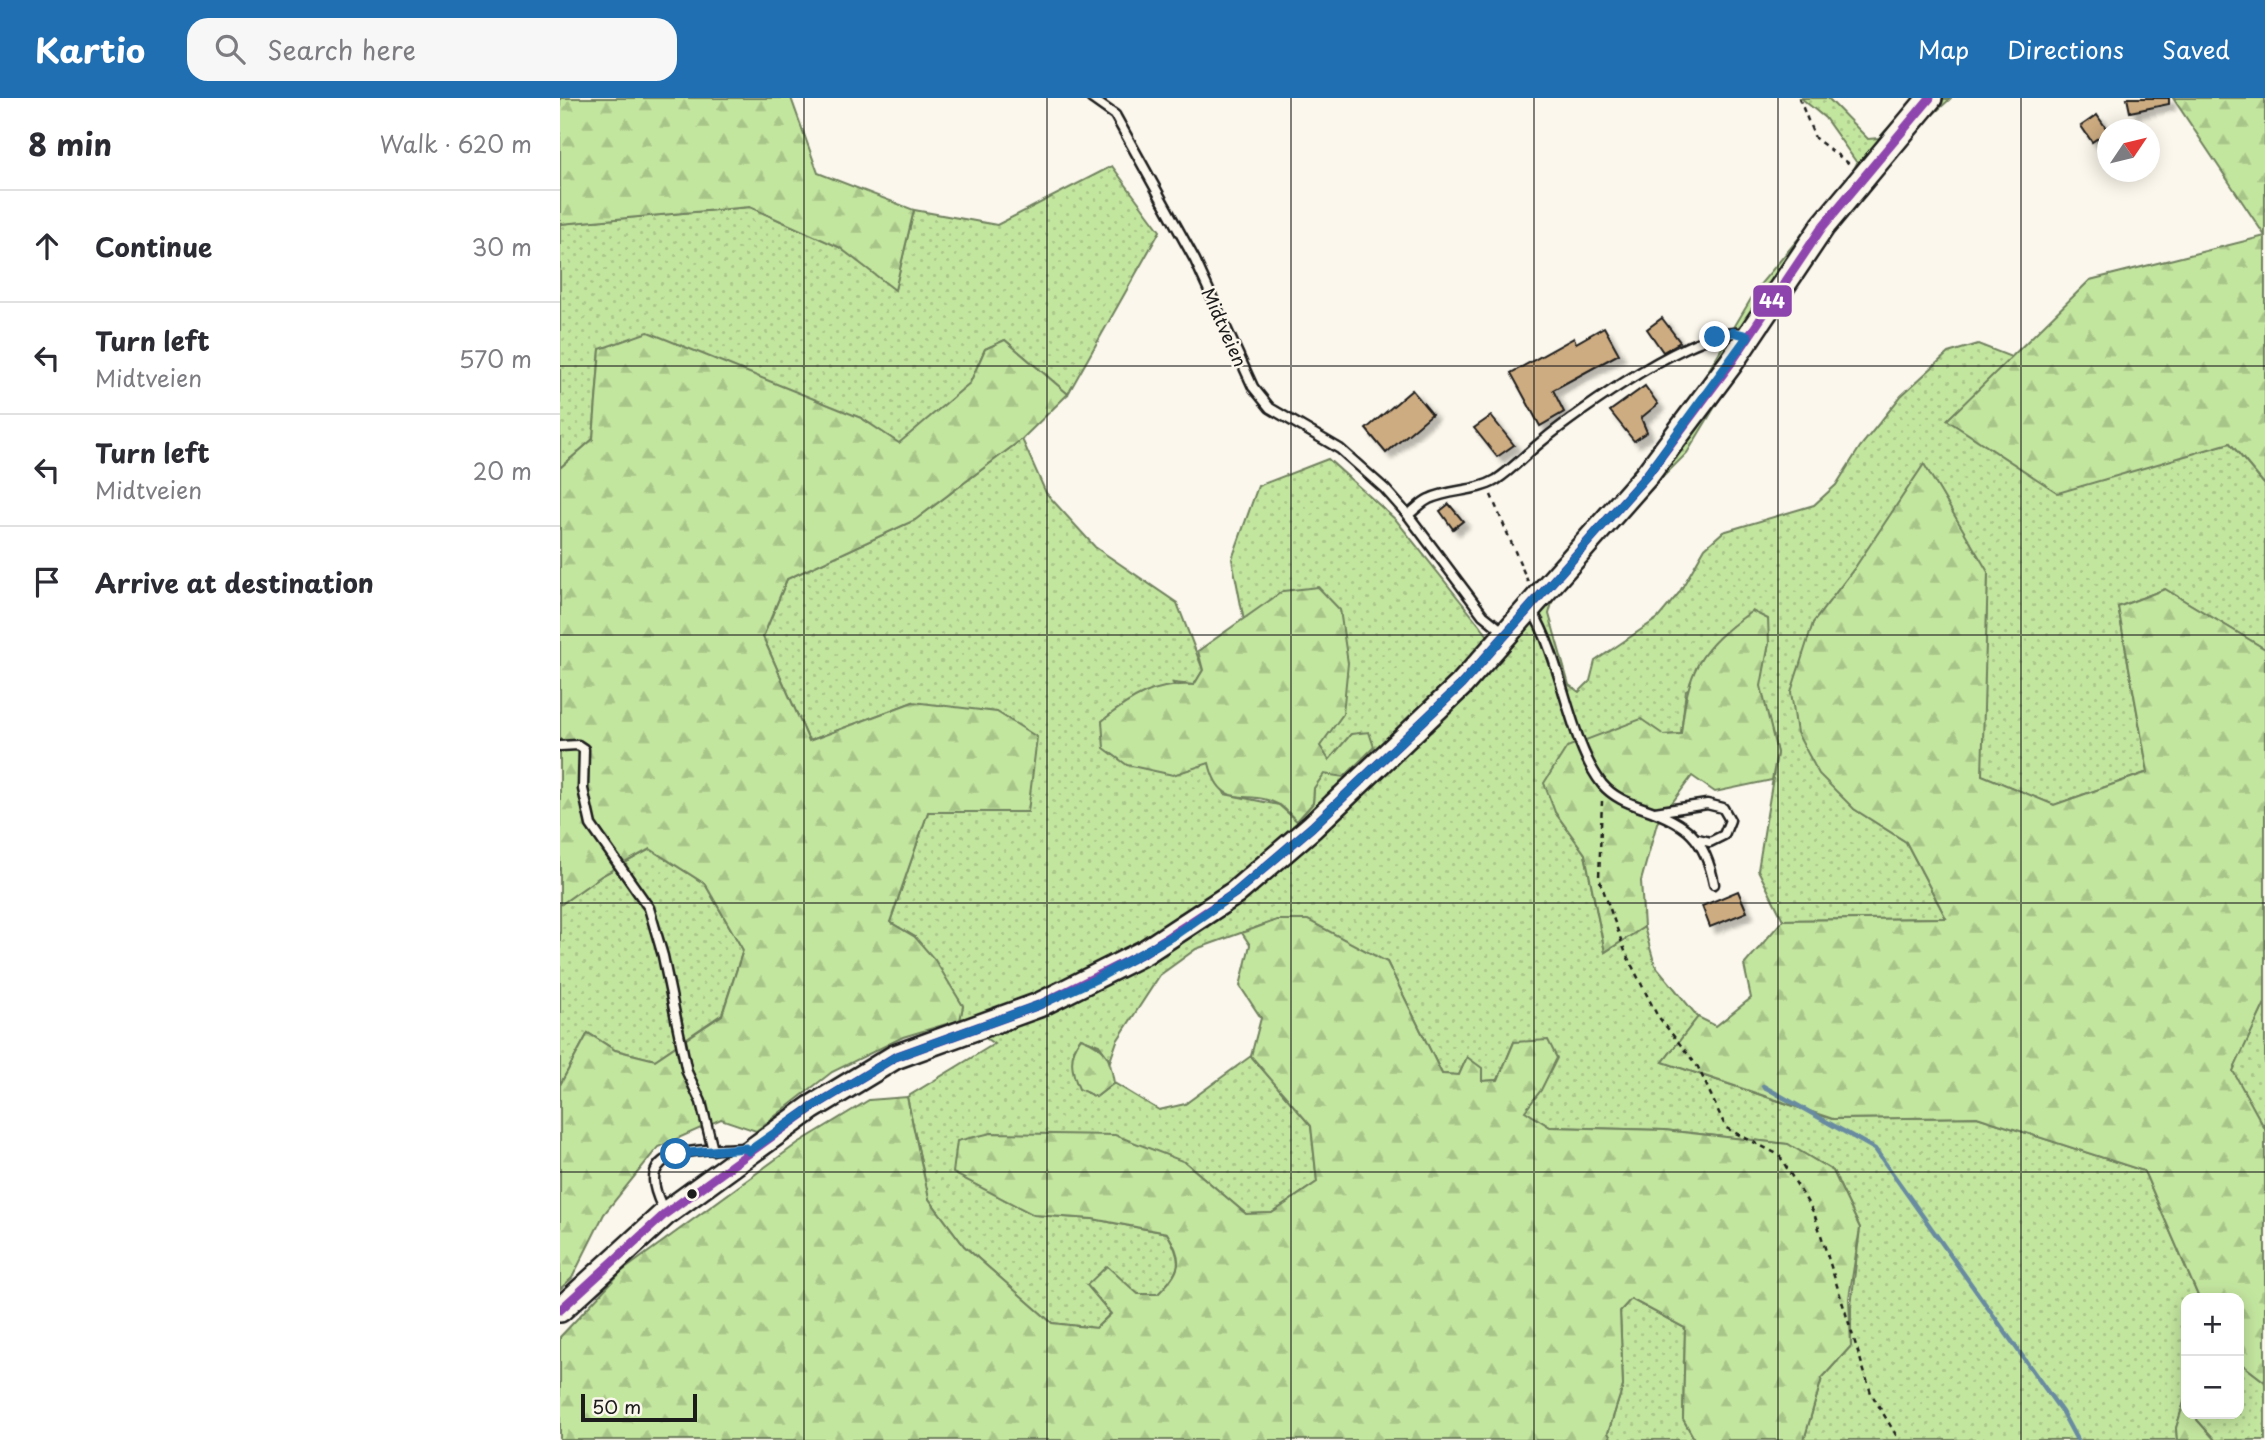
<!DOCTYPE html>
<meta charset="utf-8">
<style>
:root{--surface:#fff;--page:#f7f7f7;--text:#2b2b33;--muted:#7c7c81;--line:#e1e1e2;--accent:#1f6fb2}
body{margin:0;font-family:"Playpen Sans",sans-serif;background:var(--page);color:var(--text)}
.controls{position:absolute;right:21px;bottom:21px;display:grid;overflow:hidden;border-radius:14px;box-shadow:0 4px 18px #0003}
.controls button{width:63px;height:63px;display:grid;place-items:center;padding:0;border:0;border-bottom:2px solid var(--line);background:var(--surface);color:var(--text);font:35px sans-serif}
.compass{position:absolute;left:1537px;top:21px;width:63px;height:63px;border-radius:50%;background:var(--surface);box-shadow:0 4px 18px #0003;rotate:55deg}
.scale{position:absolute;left:21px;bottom:18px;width:116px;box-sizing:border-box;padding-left:7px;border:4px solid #1c1c1c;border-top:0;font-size:19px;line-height:24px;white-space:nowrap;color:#1c1c1c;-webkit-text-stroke:5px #fbf7ec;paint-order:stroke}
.stop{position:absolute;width:21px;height:21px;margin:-16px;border:5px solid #1f6fb2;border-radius:50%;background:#fff}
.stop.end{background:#1f6fb2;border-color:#fff;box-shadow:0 2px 7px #0008}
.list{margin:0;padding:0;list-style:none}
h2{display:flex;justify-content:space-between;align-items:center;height:91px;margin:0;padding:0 28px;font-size:30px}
h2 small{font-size:23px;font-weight:400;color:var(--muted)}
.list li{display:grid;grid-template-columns:46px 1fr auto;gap:21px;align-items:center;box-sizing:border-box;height:112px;padding:0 28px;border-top:2px solid var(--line)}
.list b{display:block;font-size:26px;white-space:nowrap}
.list p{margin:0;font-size:23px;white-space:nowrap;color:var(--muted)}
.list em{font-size:23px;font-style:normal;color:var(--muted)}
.icon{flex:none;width:38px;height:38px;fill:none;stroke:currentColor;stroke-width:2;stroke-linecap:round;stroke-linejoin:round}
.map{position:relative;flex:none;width:1705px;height:1342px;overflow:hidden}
header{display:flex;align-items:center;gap:42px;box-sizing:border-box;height:98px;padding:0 35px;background:var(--accent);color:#fff}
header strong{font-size:33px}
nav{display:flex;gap:38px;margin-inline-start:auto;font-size:24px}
.search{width:490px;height:63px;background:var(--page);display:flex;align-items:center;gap:18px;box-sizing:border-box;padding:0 24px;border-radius:21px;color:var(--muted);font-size:26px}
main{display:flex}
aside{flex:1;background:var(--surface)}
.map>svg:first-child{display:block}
.grass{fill:url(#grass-dots);stroke:#70815e;stroke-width:2}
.forest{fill:url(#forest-firs);stroke:#70815e;stroke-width:2}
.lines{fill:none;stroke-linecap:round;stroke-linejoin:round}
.stream{stroke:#688ba1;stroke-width:4.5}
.building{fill:#ceac81;stroke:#1c1c1c;stroke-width:2;filter:url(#shadow)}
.service-casing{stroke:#1c1c1c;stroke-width:13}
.secondary-casing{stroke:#1c1c1c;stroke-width:28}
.path{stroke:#1c1c1c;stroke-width:2.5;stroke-dasharray:5 5;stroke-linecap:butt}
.service{stroke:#fbf7ec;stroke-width:8}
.secondary{stroke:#fbf7ec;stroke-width:23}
.bus-1-casing{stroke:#fbf7ec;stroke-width:14}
.bus-1{stroke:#8e44ad;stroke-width:9}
.route{stroke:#1f6fb2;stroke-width:9}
.grid{fill:none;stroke:#1c1c1c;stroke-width:2;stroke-opacity:0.55}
.bus-dot{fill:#1c1c1c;stroke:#fbf7ec;stroke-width:2.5}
.labels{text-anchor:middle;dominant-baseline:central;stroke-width:5;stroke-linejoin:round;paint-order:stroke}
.street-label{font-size:18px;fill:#1c1c1c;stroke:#fbf7ec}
.line-badge{stroke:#fbf7ec;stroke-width:2.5}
.badge-label{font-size:19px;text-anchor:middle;font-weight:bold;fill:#fff}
</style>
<header>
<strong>Kartio</strong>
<div class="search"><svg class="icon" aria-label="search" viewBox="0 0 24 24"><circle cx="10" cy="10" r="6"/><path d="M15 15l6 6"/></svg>Search here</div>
<nav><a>Map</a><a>Directions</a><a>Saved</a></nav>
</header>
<main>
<aside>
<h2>8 min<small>Walk · 620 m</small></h2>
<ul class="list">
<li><svg class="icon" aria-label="ahead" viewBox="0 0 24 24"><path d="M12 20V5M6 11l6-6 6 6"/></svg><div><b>Continue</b></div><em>30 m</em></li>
<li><svg class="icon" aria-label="left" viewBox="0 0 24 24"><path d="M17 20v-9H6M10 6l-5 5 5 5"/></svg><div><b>Turn left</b><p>Midtveien</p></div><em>570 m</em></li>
<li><svg class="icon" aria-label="left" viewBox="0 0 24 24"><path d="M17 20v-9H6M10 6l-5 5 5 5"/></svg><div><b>Turn left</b><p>Midtveien</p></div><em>20 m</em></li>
<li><svg class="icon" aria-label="arrive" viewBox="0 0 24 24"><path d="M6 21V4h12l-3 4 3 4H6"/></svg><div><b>Arrive at destination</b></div></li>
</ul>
</aside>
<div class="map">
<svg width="1705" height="1342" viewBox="0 0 1705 1342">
<defs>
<pattern id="grass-dots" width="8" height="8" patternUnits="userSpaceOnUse" patternTransform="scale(1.75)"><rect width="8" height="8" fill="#c3e69f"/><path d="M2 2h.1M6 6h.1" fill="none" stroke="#a7c588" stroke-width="1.8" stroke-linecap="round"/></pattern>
<pattern id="forest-firs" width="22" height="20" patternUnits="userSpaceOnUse" patternTransform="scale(1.75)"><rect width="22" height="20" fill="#c3e69f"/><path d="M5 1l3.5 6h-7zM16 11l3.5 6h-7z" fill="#a7c588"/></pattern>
<filter id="shadow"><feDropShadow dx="6" dy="6" stdDeviation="2" flood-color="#0004"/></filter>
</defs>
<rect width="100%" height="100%" fill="#fbf7ec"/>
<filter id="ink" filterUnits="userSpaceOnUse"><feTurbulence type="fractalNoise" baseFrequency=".0143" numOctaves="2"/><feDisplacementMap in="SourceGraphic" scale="14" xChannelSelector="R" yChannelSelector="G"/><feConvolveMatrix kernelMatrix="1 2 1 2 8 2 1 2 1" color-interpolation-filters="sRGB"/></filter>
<g filter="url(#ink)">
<g class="grass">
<path d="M1241,0H1268L1308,41L1319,40L1355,0L1390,1L1347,40L1305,98L1286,115L1198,238L1127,355L1050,432L993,501L989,516L1009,587L1019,594L1030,583L1035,563L1098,520L1119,495L1145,450L1163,434L1254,407L1276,387L1300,349L1341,298L1388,255L1418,246L1454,260L1388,321L1601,363L1670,345L1705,387V551L1605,491L1558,509L1588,674L1494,707L1421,677L1428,474L1294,471L1253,525L1294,711L1346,744L1386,820L1223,822L1198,772L1217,655L1200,588L1209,545L1126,592L1121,636L1104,637L995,714L1025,756L1045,854L1084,829L1095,867L1138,919L1103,964L1272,1021L1417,1019L1584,1073L1639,1200H1626V1298L1616,1330L1617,1342H1244L1262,1280L1291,1248V1208L1300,1130L1273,1073L1227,1046L1104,1032L990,1029L964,1013L981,992L954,944L938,982L922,983L907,959L899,977L882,976L827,864L717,822L636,851L600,877L557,943L550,963L539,947L521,940L513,951L536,999L554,985L599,1012L625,1006L691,958L751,1028L757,1084L712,1115L686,1116L625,1064L474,1117L533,1121L607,1135C624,1164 621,1173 598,1196H578L527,1187L551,1215L536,1230L492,1225L404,1148L369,1101L347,999L434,946L400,922L403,908L355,839L330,824L368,714L353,604L249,643L203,539L227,481L355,422L462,341L486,395L535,449L617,505L643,572L634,587L613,585L665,696L719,707L737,723L753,705L754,690L791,636L769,663L759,648L783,616L723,493L684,523L672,461L698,388L768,361L836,422L929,539L1115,329L1198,189L1290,79L1297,65L1265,20Z"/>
<polygon points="552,68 600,133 508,296 445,242 425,251 410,285 339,346 301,320 40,251 33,341 0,370 0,126 190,109 279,149 335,191 354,112 437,127"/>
<polygon points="90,751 145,786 183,852 162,916 95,962 55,952 28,935 0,987 0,807 41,778"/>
<polygon points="1705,905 1705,1031 1672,973"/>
<polygon points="1071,1201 1125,1230 1123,1321 1135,1342 1052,1342 1048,1335 1063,1288 1060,1213"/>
<polygon points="1679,1264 1705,1284 1705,1342 1655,1342 1637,1322 1638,1316 1679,1316"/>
</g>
<g class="forest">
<polygon points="0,0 231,0 258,75 354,112 335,192 279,149 190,109 0,126"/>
<polygon points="1613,0 1705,0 1705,138"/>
<polygon points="1705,138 1705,387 1670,345 1498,395 1387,322 1530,182"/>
<polygon points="88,234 301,320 339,345 410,285 425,251 445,242 508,296 462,341 355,422 227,481 203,539 249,643 353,604 437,614 477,639 468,714 368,714 330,824 355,839 375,862 403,908 400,922 343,939 272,974 196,1033 161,1021 98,1049 44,1116 12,1180 0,1191 0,987 28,935 55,952 95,962 162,917 183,852 145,786 90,751 41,778 0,807 0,370 33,341 40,251"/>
<polygon points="1364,366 1428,474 1422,677 1494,707 1588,674 1558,509 1605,491 1705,551 1705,905 1673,973 1705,1031 1705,1284 1679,1264 1679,1200 1639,1200 1584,1073 1417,1019 1273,1021 1103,964 1138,919 1156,928 1191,900 1184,867 1223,822 1386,820 1346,744 1294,711 1259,676 1237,635 1231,594 1253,525 1294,471"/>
<path d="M758,489L780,512L788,565L783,616L760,648L769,662L791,636L809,634L814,649L784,679L764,676L754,690L753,705L737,723C732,719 726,711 720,707C689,689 661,716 649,665L613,677L567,667L544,650L542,623C570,600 597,584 634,587L643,572L638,553L723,493Z"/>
<path d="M1192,513L1208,521L1209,545L1201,588L1217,655L1212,682L1155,694L1132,678L1097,725L1081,783L1084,829L1045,854L1025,756L995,714L984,685L1007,649L1081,621L1104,637L1121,636C1128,571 1138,552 1192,513Z"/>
<path d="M717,822H748L827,864L882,976L899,977L907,959L922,970V983L938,982L954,944L988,942L997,960L981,992L965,1013L990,1029L1104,1032L1228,1046L1273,1073L1300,1130L1289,1200L1291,1248L1262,1280L1244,1342H1135L1123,1321L1125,1230L1071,1201L1060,1213L1063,1288L1048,1335L1052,1342H0V1239L61,1174L238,1045L309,1002L347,999L369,1101L404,1148L492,1225L536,1230L551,1216L527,1187L547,1168L578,1196H598C621,1173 625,1163 607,1135L533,1121L474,1117L393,1075L397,1043L431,1035L555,1037L625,1064L686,1116L712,1115L757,1084L751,1028L691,958L701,920L680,888L690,847L682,835Z"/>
<path d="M521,940C547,950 550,959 554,985L536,999L519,991C511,973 508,956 521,940Z"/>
<polygon points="1626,1298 1626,1316 1638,1316 1637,1322 1655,1342 1617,1342 1616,1330"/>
</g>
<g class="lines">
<polyline class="stream" points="1203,988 1315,1051 1502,1314 1517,1342"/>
</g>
<g class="building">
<polygon points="1567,0 1609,0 1609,6 1570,14"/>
<polygon points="1537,17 1548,33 1532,44 1521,28"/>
<polygon points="1102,220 1120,244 1103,254 1087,231"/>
<polygon points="1044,229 1059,256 993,292 1004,314 980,328 951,275 1014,240 1016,245"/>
<polygon points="1085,288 1098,306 1081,320 1087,334 1074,343 1050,313"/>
<polygon points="852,292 872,316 826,355 806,331"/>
<polygon points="931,318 954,347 937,359 914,330"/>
<polygon points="889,406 903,423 893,431 880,413"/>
<polygon points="1178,793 1187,814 1150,829 1142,808"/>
</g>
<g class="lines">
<defs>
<g id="service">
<polyline points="531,0 555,17 635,162 693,289 710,310 780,351 825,391 848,417 923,517 944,534"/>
<path d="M848,417C855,412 862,404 869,401C890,391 916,394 936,382C953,371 966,356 981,344C1016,315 1143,223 1186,236"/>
<path d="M972,513C1002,561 1009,644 1042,686C1053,699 1068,705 1083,710C1127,725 1145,740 1154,786"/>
<polyline points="0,648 18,647 24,651 23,691 31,727 89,810 103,858 127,974 141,1004 153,1052"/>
<polyline points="1095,714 1147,706 1163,710 1170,722 1164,737 1150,744 1138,741"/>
<path d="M104,1113C100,1104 94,1093 94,1082C93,1047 160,1052 183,1050"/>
</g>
<polyline id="secondary" points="0,1212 105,1116 251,1010 335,959 479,907 585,854 675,795 752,729 901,587 1087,377 1171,265 1263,128 1370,0"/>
</defs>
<use href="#service" class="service-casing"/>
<use href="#secondary" class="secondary-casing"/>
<g class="path">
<polyline points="1239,0 1255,40 1291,67"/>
<polyline points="931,397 968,484"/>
<polyline points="1042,703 1039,780 1066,856 1097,917 1138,969 1166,1030 1219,1057 1254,1115 1311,1295 1339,1342"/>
</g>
<use href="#service" class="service"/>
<use href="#secondary" class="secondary"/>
<defs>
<polyline id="bus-1" points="0,1212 105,1116 251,1010 335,959 479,907 585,854 675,795 752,729 901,587 1087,377 1171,265 1263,128 1370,0"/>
</defs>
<use href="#bus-1" class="bus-1-casing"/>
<use href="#bus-1" class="bus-1"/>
</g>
</g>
<g class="lines" filter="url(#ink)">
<polyline class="route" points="116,1056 186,1050 189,1053 251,1010 335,959 479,907 536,881 616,836 675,795 752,729 901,587 1087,377 1188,238 1173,234 1155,239"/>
</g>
<path class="grid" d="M244,0V1342M487,0V1342M731,0V1342M974,0V1342M1218,0V1342M1461,0V1342M0,268H1705M0,537H1705M0,805H1705M0,1074H1705"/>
<circle class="bus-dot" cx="132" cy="1096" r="6"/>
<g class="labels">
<g class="street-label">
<text transform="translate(665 229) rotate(66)">Midtveien</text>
</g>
</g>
<rect class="line-badge" x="1192" y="186" width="41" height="34" rx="7" fill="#8e44ad"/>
<g class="badge-label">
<text x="1212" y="210">44</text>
</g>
</svg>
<div class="controls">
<button>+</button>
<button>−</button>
</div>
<svg class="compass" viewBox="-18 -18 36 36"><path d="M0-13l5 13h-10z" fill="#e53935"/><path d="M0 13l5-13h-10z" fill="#7c7c81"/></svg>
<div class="scale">50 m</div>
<div class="stop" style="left:116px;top:1056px"></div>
<div class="stop end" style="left:1155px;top:239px"></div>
</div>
</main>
